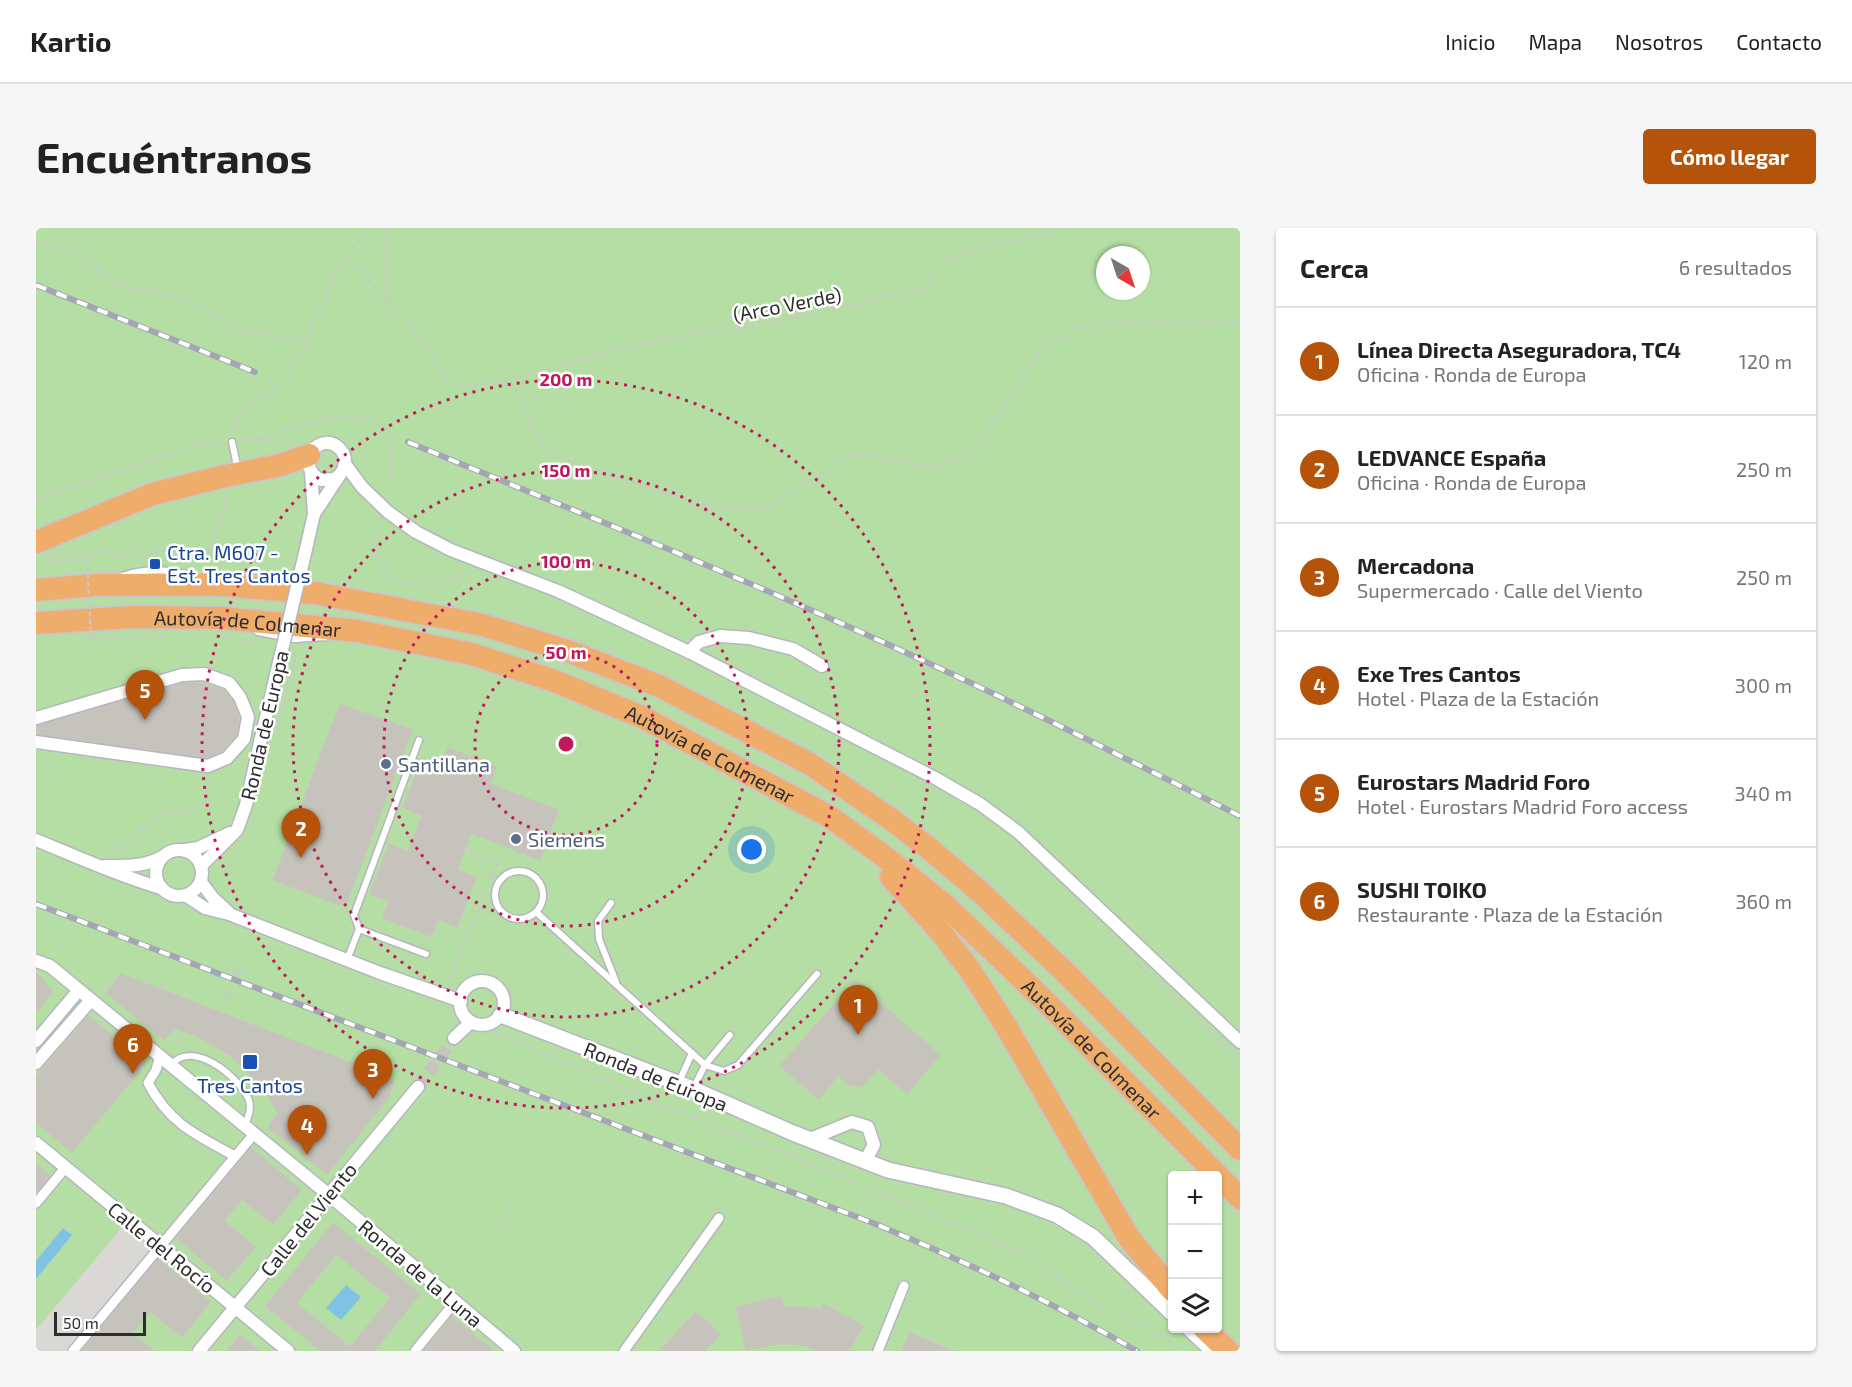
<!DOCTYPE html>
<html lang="es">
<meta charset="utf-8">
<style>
:root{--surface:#fff;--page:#f6f6f6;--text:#222;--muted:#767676;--line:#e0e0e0;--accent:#b45309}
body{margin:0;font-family:"Exo 2",sans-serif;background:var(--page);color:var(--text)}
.controls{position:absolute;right:18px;bottom:18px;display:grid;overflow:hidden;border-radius:6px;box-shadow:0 2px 4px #0004}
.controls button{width:54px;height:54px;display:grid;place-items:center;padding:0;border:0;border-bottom:2px solid var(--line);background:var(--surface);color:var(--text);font:30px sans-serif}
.compass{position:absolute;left:1060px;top:18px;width:54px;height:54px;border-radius:50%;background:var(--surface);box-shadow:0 2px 4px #0004;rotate:141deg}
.scale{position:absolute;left:18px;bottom:15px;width:92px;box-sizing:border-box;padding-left:6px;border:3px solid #2d2d2d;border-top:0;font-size:16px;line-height:21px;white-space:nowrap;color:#2d2d2d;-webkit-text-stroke:4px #fff;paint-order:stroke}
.you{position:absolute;left:716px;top:622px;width:21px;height:21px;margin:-15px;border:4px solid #fff;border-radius:50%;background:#1a73e8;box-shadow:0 0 0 9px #1a73e833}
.badge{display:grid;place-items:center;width:39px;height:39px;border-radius:50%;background:var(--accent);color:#fff;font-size:20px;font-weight:700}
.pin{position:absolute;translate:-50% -50px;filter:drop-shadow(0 2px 3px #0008)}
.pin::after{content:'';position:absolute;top:32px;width:21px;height:18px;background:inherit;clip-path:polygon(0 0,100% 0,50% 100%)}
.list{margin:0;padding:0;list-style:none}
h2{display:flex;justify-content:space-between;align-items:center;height:78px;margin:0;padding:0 24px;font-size:26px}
h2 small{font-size:20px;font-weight:400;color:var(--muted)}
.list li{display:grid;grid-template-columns:39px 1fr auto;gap:18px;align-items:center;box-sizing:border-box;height:108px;padding:0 24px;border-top:2px solid var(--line)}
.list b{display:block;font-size:22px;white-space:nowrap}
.list p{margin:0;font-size:20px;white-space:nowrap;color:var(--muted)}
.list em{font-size:20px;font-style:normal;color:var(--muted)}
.icon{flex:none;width:33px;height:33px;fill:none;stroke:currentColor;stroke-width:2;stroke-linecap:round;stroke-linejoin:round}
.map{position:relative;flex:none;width:1204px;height:1123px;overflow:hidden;border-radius:6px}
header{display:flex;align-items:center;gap:36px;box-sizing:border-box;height:84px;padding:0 30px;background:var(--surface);border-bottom:2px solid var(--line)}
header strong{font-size:28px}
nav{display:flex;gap:33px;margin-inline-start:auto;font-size:21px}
.intro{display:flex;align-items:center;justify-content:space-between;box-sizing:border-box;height:144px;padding:0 36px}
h1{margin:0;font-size:42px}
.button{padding:15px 27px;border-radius:6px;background:var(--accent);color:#fff;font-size:21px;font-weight:700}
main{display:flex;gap:36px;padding:0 36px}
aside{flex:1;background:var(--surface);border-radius:6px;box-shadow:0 2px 4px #0004}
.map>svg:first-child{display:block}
.green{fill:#b4dea4;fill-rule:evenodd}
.plaza{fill:#dad8d4}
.water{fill:#80c2e4}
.building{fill:#c6c3bd;stroke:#c9c5bb;stroke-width:1.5;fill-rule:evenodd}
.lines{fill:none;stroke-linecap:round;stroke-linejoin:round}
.minor-tunnel{stroke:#c7c3be;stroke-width:12;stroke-dasharray:12 6;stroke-linecap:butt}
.service-casing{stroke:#b5b6bf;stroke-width:9}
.pedestrian-casing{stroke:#b5b6bf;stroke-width:12}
.minor-casing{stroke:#b5b6bf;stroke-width:15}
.tertiary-casing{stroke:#b5b6bf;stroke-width:18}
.motorway-casing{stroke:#c8c8c8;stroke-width:26}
.path{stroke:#c8c8c8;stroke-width:2;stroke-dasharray:4.5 3;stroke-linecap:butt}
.service{stroke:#fff;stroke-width:6}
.pedestrian{stroke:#fff;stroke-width:9}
.minor{stroke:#fff;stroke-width:12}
.tertiary{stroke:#fff;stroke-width:15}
.motorway{stroke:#efad6b;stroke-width:22}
.rail-casing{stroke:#a4a6b5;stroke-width:6}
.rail{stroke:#fff;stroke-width:4;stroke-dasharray:11;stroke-linecap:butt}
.minor-bridge-casing{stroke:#b5b6bf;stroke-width:15;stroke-linecap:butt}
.path-bridge{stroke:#c8c8c8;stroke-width:2;stroke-dasharray:4.5 3;stroke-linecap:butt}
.minor-bridge{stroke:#fff;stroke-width:12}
.ring{fill:none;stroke:#c2185b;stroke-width:3;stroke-dasharray:3 6}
.transit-dot{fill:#1a4fb4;stroke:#fff;stroke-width:2}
.service-dot{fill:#5c6f8a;stroke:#fff;stroke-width:2}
.labels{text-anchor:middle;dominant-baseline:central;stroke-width:5;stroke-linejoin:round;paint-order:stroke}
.street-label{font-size:20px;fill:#2d2d2d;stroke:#fff}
.transit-label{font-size:20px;fill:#164399;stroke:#fff;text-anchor:start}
.service-label{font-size:20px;fill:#4e5e75;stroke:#fff;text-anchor:start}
.centre{fill:#c2185b;stroke:#fff;stroke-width:3}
.ring-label{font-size:18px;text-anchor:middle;font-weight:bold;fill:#c2185b;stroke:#fff;stroke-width:5;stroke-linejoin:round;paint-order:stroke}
</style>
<header>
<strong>Kartio</strong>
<nav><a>Inicio</a><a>Mapa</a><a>Nosotros</a><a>Contacto</a></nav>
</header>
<div class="intro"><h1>Encuéntranos</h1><a class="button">Cómo llegar</a></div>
<main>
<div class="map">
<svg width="1204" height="1123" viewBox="0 0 1204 1123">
<rect width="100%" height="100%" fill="#ede9e2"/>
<path class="green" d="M0,0H1204V1123H0ZM1069,27H1105V63H1069ZM1136,948H1182V1100H1136Z"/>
<polygon class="plaza" points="93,991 125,1017 37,1123 0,1123 0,1102"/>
<g class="water">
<polygon points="27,1000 36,1007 0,1051 0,1033"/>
<polygon points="310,1057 325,1069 305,1092 290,1080"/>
</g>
<g class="building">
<polygon points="147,455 162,455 187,462 197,473 203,490 200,507 186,523 171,530 0,506 0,498"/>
<polygon points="304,476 376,502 309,679 237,652"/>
<polygon points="412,520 460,539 454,556 522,582 504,632 435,605 421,642 440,649 421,699 402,691 395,708 347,690 353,673 334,666 353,616 372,624 386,587 367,579 386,530 405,537"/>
<polygon points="0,745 17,763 0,784"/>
<polygon points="85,746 354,850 358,854 351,872 291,946 232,899 242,885 225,857 194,827 165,810 138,800 128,812 70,765"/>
<polygon points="819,753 904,827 871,865 842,841 825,859 813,857 802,847 783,871 744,838"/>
<polygon points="52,788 110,835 36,924 0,894 0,849"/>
<polygon points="215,920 265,962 237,996 206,971 188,993 219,1019 191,1052 140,1010"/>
<polygon points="0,936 14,948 0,964"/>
<path d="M297,995L384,1066L338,1123H285L230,1078ZM300,1026L355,1070L314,1119L260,1075Z"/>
<polygon points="122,1031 174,1074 146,1109 114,1083 96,1105 118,1123 46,1123"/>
<polygon points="745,1068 747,1078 785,1081 788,1076 827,1098 813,1123 781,1123 771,1118 748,1115 710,1122 700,1079"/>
<polygon points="660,1084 684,1106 668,1123 624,1123"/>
<polygon points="416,1089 458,1123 388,1123"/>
<polygon points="873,1105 917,1123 866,1123"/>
<polygon points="204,1107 224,1123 191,1123"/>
</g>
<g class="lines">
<polyline class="minor-tunnel" points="382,859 418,810"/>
<defs>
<g id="service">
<polyline points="196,214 202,242"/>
<path d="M84,349C106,340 132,341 156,348"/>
<polyline points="222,404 259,411 289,409"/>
<circle cx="483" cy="667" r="24"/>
<polyline points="575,675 562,693 563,711 580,754"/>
<polyline points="500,684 669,837 688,843 702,837 781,746"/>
<polyline points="323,701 390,726"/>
<polyline points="311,732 323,701 318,687 383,512"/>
<path d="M135,837C156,811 201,847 212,870C216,878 213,890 208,897"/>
<polyline points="643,854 656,825"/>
<polyline points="657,861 669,837 694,807"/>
</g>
<g id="pedestrian">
<path d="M124,828L120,842L112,855C134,896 160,907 199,928"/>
<polyline points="0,975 30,939"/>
<polyline points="37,1123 218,906"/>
<polyline points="379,1123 419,1074"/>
<polyline points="588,1123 683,990"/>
<polyline points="842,1123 868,1058"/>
</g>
<g id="minor">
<polyline points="309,236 326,259 352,284 380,304 415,322 522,363 653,424 899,550 944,576 982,604 1204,814"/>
<path d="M278,286L307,242C310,234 310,226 303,220C284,202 256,236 285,252L298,251L304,247"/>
<polyline points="270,321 278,286 275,244"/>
<polyline points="653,424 663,414 684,408 713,410 757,421 786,438"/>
<polyline points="0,490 146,447 168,446 193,455 204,469 212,489 208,511 191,530 172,538 0,514"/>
<path d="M0,612C42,629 83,648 125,660"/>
<circle cx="143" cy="645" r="23"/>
<polyline points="149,622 162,620 194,605"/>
<path d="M69,638C88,638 108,639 126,629"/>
<polyline points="165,638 201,602 210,577 225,510"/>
<polyline points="165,654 177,670 193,685"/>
<polyline points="149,667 169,680 193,686 344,745 425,773"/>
<polyline points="0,733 14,738 31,752 293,967 478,1123"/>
<circle cx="446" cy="775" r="22"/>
<polyline points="418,810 435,794"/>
<polyline points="0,813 43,762"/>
<polyline points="0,835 55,772"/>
<polyline points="774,911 816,894 832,899 838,917 829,933"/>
<polyline points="0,915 252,1123"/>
<polyline points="163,1123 382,859"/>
</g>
<g id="tertiary">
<polyline points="465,787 657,861 757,905 852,942 970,968 1021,987 1057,1009 1136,1085"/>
<polyline points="1153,1100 1173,1119"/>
</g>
<g id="motorway">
<polyline points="0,314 117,266 189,248 245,237 273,227"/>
<polyline points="0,362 60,357 185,357 279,365 447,397 532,423 623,458 774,536 856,592 890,618 942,662 1032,747 1204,921"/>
<path id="s1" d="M0,395L97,389L185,390L322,403L436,426L516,452L606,489L794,589L853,632L909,677L1010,774L1204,970"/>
<polyline points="855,649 903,702 934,742 970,798 1093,1010 1136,1062"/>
<polyline points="1168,1100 1192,1123"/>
</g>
</defs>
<use href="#service" class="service-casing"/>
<use href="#pedestrian" class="pedestrian-casing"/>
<use href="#minor" class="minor-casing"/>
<use href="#tertiary" class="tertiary-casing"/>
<use href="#motorway" class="motorway-casing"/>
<g class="path">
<polyline points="350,0 352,75"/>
<polyline points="0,13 40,23 66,46 91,61 137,66 161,76 202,101 216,105 239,107 270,113"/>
<path d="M312,29L387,113L409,151L425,159L467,153C472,157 478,161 482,166C503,193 488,209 527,231L655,274L677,278L719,282L733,280L800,237L822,227L887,238H901L928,228L948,209L1002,126L1016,114L1044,100L1066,96L1145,97L1204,92"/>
<polyline points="467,153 564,126 667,103 701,102 746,93 886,61 914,30 1026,0"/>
<path d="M195,205C199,181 237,167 252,146C272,117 283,81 299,50C308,32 320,15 333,0"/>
<polyline points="224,211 248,217"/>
<polyline points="203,213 224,211 284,191 311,187 334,192 349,200 357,216 354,258"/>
<polyline points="0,272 157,217 188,213"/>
<polyline points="345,294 339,311 341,326 349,342 359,351 373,357 387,359 435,344"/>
<polyline points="90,327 131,322 171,324 175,321 183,305 183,294 189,280 188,265"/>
<polyline points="180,408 219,414"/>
<polyline points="55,411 130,408"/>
<polyline points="241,502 261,420"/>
<polyline points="74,626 125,588 154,582 168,574 174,549"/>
<polyline points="456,650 463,652"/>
<polyline points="1098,732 1204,834"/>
<polyline points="198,744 210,745"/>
<polyline points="201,745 209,748"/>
<polyline points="197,747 201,736"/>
<polyline points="413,756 462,634 429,621"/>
<polyline points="123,761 125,757"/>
<polyline points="191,769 200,770"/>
<polyline points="189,773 193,762"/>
<polyline points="167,790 189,798"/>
<polyline points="138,800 146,820"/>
<polyline points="457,802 636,882 736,920 983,1023 1048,1069 1126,1108 1148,1123"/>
<polyline points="462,996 481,974"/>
</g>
<use href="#service" class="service"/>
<use href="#pedestrian" class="pedestrian"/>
<use href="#minor" class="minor"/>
<use href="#tertiary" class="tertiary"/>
<use href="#motorway" class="motorway"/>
<defs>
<g id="rail">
<polyline points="0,57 219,144"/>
<path d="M372,214C536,282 701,347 862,421C978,474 1091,531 1204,588"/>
<path d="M0,676L837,995C928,1033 1016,1074 1101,1123"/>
</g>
</defs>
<use href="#rail" class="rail-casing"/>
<use href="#rail" class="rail"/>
<defs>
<polyline id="minor-bridge" points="225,510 270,321"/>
</defs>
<use href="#minor-bridge" class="minor-bridge-casing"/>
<polyline class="path-bridge" points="55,411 51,331 16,333 13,327 64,325 90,327"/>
<use href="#minor-bridge" class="minor-bridge"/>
</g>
<g class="ring">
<circle cx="530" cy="516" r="91"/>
<circle cx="530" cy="516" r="182"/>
<circle cx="530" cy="516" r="273"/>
<circle cx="530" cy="516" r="364"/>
</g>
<g class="transit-dot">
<rect x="113" y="330" width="12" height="12" rx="3"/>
<rect x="206" y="826" width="16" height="16" rx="3"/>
</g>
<g class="service-dot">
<circle cx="350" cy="536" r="6"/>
<circle cx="480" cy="611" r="6"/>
</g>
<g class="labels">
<g class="street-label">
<text transform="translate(751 76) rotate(-11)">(Arco Verde)</text>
<text stroke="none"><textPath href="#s1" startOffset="212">Autovía de Colmenar</textPath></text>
<text transform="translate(228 497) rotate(-77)">Ronda de Europa</text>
<text stroke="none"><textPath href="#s1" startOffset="698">Autovía de Colmenar</textPath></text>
<text stroke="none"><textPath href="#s1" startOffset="1184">Autovía de Colmenar</textPath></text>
<text transform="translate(620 848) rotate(22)">Ronda de Europa</text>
<text transform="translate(272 991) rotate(-51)">Calle del Viento</text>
<text transform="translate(126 1019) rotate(39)">Calle del Rocío</text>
<text transform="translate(385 1045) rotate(40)">Ronda de la Luna</text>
</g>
<g class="transit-label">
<text x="131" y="324">Ctra. M607 -<tspan x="131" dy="23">Est. Tres Cantos</tspan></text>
<text x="214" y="857" text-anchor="middle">Tres Cantos</text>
</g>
<g class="service-label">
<text x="362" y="536">Santillana</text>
<text x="492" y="611">Siemens</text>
</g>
</g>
<circle cx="530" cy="516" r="9" class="centre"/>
<g class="ring-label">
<text x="530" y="158">200 m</text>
<text x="530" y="249">150 m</text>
<text x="530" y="340">100 m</text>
<text x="530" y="431">50 m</text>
</g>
</svg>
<div class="controls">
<button>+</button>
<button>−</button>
<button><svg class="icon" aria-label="layers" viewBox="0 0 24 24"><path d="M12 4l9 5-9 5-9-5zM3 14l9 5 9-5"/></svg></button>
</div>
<svg class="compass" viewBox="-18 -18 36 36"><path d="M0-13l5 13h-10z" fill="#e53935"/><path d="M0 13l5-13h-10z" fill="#767676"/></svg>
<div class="scale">50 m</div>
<div class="you"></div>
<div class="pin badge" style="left:822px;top:807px">1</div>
<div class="pin badge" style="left:265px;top:630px">2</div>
<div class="pin badge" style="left:337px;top:871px">3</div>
<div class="pin badge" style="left:271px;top:927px">4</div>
<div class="pin badge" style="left:109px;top:492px">5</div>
<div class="pin badge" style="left:97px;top:846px">6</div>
</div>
<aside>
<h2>Cerca<small>6 resultados</small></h2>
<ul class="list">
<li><span class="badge">1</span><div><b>Línea Directa Aseguradora, TC4</b><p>Oficina · Ronda de Europa</p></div><em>120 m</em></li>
<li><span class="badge">2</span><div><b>LEDVANCE España</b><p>Oficina · Ronda de Europa</p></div><em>250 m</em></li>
<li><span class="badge">3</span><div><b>Mercadona</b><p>Supermercado · Calle del Viento</p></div><em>250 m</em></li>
<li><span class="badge">4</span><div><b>Exe Tres Cantos</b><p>Hotel · Plaza de la Estación</p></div><em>300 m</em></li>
<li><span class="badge">5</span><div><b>Eurostars Madrid Foro</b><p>Hotel · Eurostars Madrid Foro access</p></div><em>340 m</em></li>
<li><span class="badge">6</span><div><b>SUSHI TOIKO</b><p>Restaurante · Plaza de la Estación</p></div><em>360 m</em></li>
</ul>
</aside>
</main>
